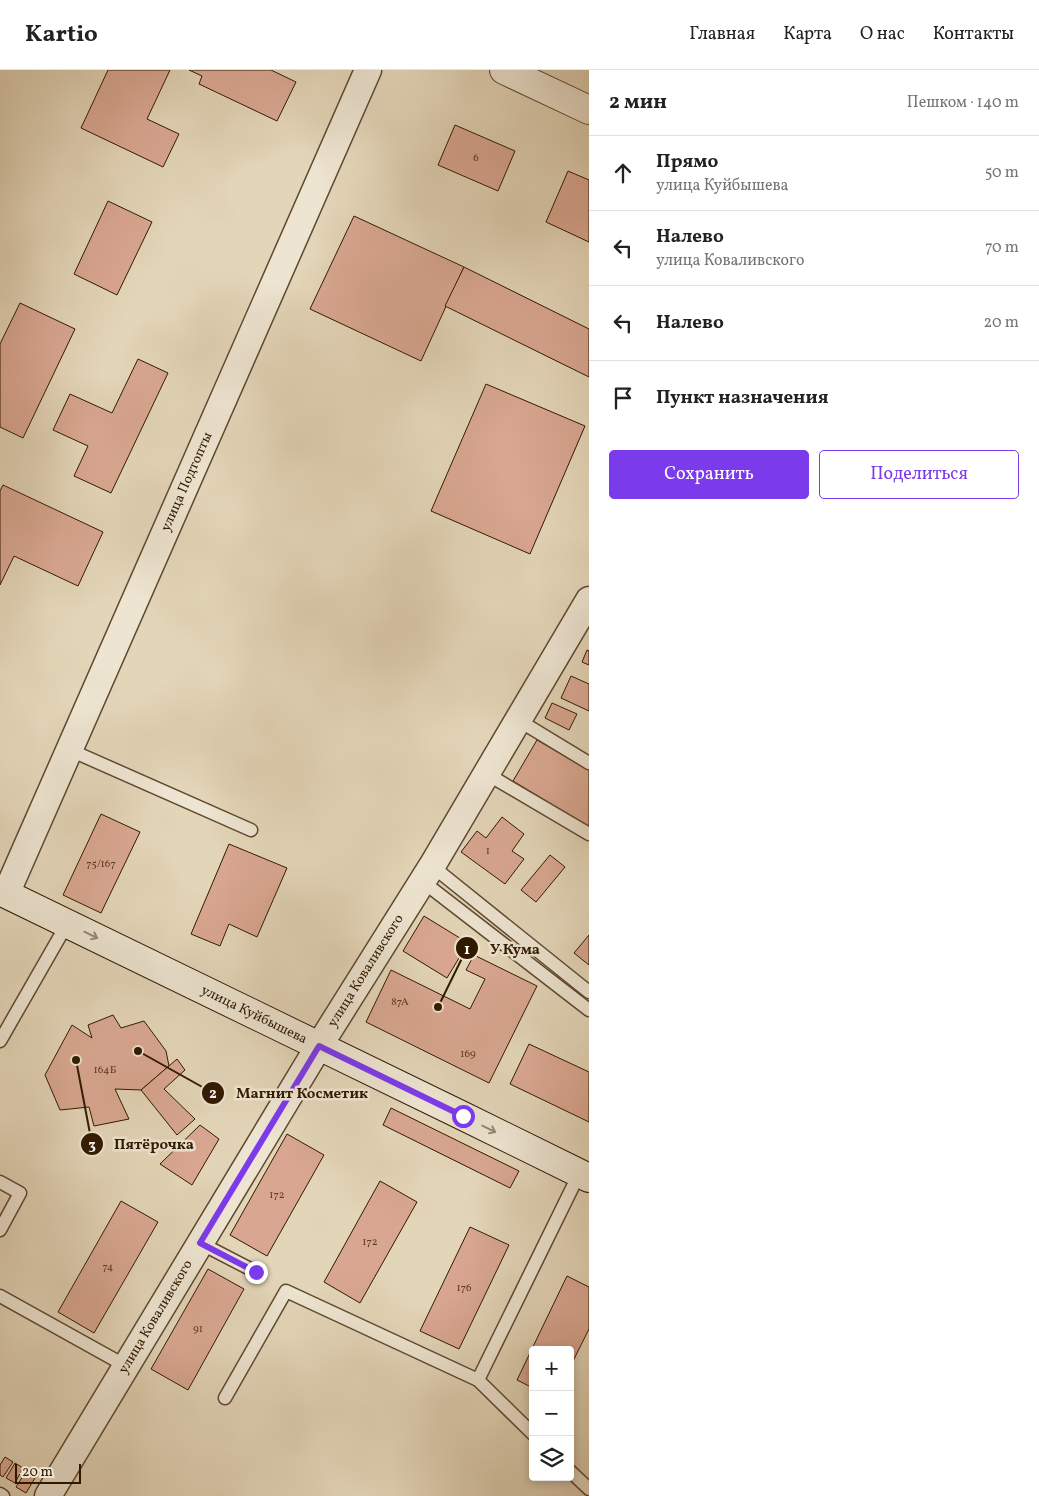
<!DOCTYPE html>
<html lang="ru">
<meta charset="utf-8">
<style>
:root{--surface:#fff;--page:#f6f6f6;--text:#222;--muted:#767676;--line:#e0e0e0;--accent:#7c3aed}
body{margin:0;font-family:Vollkorn,serif;background:var(--page);color:var(--text)}
.controls{position:absolute;right:15px;bottom:15px;display:grid;overflow:hidden;border-radius:5px;box-shadow:0 2px 8px #0003}
.controls button{width:45px;height:45px;display:grid;place-items:center;padding:0;border:0;border-bottom:1px solid var(--line);background:var(--surface);color:var(--text);font:25px sans-serif}
.scale{position:absolute;left:15px;bottom:12px;width:66px;box-sizing:border-box;padding-left:5px;border:2px solid #311900;border-top:0;font-size:14px;line-height:18px;white-space:nowrap;color:#311900;-webkit-text-stroke:4px #ede4d1;paint-order:stroke}
.stop{position:absolute;width:15px;height:15px;margin:-11px;border:4px solid #7c3aed;border-radius:50%;background:#fff}
.stop.end{background:#7c3aed;border-color:#fff;box-shadow:0 1px 5px #0008}
.list{margin:0;padding:0;list-style:none}
h2{display:flex;justify-content:space-between;align-items:center;height:65px;margin:0;padding:0 20px;font-size:21px}
h2 small{font-size:16px;font-weight:400;color:var(--muted)}
.list li{display:grid;grid-template-columns:32px 1fr auto;gap:15px;align-items:center;box-sizing:border-box;height:75px;padding:0 20px;border-top:1px solid var(--line)}
.list b{display:block;font-size:19px;white-space:nowrap}
.list p{margin:0;font-size:16px;white-space:nowrap;color:var(--muted)}
.list em{font-size:16px;font-style:normal;color:var(--muted)}
.actions{display:flex;gap:10px;padding:15px 20px}
.actions a{flex:1;padding:11px 0;border:1px solid var(--accent);border-radius:5px;text-align:center;font-size:18px;color:var(--accent)}
.actions .main{background:var(--accent);color:#fff}
.icon{flex:none;width:28px;height:28px;fill:none;stroke:currentColor;stroke-width:2;stroke-linecap:round;stroke-linejoin:round}
.map{position:relative;flex:none;width:589px;height:1426px;overflow:hidden}
header{display:flex;align-items:center;gap:30px;box-sizing:border-box;height:70px;padding:0 25px;background:var(--surface);border-bottom:1px solid var(--line)}
header strong{font-size:24px}
nav{display:flex;gap:28px;margin-inline-start:auto;font-size:18px}
main{display:flex}
aside{flex:1;background:var(--surface)}
.map>svg:first-child{display:block}
.building{fill:#d9a791;stroke:#311900}
.lines{fill:none;stroke-linecap:round;stroke-linejoin:round}
.service-casing{stroke:#5e482e;stroke-width:15}
.minor-casing{stroke:#5e482e;stroke-width:29}
.tertiary-casing{stroke:#5e482e;stroke-width:30}
.secondary-casing{stroke:#311900;stroke-width:30}
.service{stroke:#ede4d1;stroke-width:12}
.minor{stroke:#ede4d1;stroke-width:26}
.tertiary{stroke:#ede4d1;stroke-width:28}
.secondary{stroke:#ede4d1;stroke-width:28}
.oneway{stroke:#988973}
.route{stroke:#7c3aed;stroke-width:6}
.labels{text-anchor:middle;dominant-baseline:central;stroke-width:5;stroke-linejoin:round;paint-order:stroke}
.number-label{font-size:11px;fill:#5b3c24}
.street-label{font-size:14px;fill:#311900;stroke:#ede4d1}
.leader{fill:none;stroke:#311900;stroke-width:2}
.callout-dot{fill:#311900;stroke:#ede4d1;stroke-width:2}
.mark-label{font-size:15px;text-anchor:middle;font-weight:bold;fill:#fff}
.callout-label{font-size:15px;text-anchor:middle;font-weight:bold;fill:#311900;stroke:#ede4d1;stroke-width:5;stroke-linejoin:round;paint-order:stroke}
</style>
<header>
<strong>Kartio</strong>
<nav><a>Главная</a><a>Карта</a><a>О нас</a><a>Контакты</a></nav>
</header>
<main>
<div class="map">
<svg width="589" height="1426" viewBox="0 0 589 1426">
<rect width="100%" height="100%" fill="#e3d5b8"/>
<filter id="stains"><feTurbulence type="fractalNoise" baseFrequency=".004" numOctaves="4"/><feColorMatrix values="0 0 0 0 .2 0 0 0 0 .09 0 0 0 0 .02 0 0 0 .5 -.17"/></filter>
<radialGradient id="worn" r=".72"><stop offset=".6" stop-color="#630" stop-opacity="0"/><stop offset="1" stop-color="#630" stop-opacity=".3"/></radialGradient>
<g class="building">
<polygon points="108,0 170,0 147,49 179,64 163,97 81,58"/>
<polygon points="189,0 271,0 296,12 277,51 199,14 202,6"/>
<polygon points="455,55 515,81 498,121 438,95"/>
<polygon points="568,101 589,110 589,172 546,152"/>
<polygon points="108,131 152,152 117,225 74,204"/>
<polygon points="354,146 464,197 421,291 310,239"/>
<polygon points="464,197 589,259 589,307 445,236"/>
<polygon points="20,233 75,259 23,368 0,357 0,274"/>
<polygon points="138,289 168,303 111,423 74,406 88,376 53,360 70,324 112,343"/>
<polygon points="486,314 585,356 530,484 431,441"/>
<polygon points="3,415 103,462 78,516 14,486 0,515 0,421"/>
<polygon points="587,580 589,581 589,595 582,592"/>
<polygon points="571,606 589,614 589,641 561,628"/>
<polygon points="552,633 577,644 569,660 545,648"/>
<polygon points="537,670 589,700 589,757 513,711"/>
<polygon points="101,744 140,762 101,843 63,825"/>
<polygon points="502,747 524,764 512,781 524,789 505,814 461,782 477,761 486,768"/>
<polygon points="229,774 287,798 257,867 229,854 220,876 191,864"/>
<polygon points="550,785 565,797 536,832 521,820"/>
<polygon points="424,846 468,873 447,908 403,881"/>
<polygon points="589,865 589,895 574,883"/>
<polygon points="474,885 537,916 489,1013 366,952 391,900 470,939 485,909 466,900"/>
<polygon points="113,945 121,958 144,951 166,981 169,996 141,1020 115,1019 129,1049 94,1056 89,1037 60,1040 45,1005 72,955 92,968 88,955"/>
<polygon points="529,974 589,1002 589,1052 510,1014"/>
<polygon points="177,989 185,1000 164,1019 195,1049 177,1065 141,1020"/>
<polygon points="391,1038 519,1101 510,1118 383,1055"/>
<polygon points="200,1055 219,1069 192,1115 160,1094"/>
<polygon points="287,1064 324,1085 267,1186 230,1165"/>
<polygon points="380,1111 417,1132 360,1233 324,1212"/>
<polygon points="121,1131 158,1152 94,1263 58,1242"/>
<polygon points="470,1157 509,1175 459,1279 420,1261"/>
<polygon points="208,1199 244,1219 188,1320 151,1299"/>
<polygon points="567,1206 589,1217 589,1259 570,1297 570,1280 533,1280 533,1318 517,1310"/>
<polygon points="5,1387 13,1392 3,1407 0,1405 0,1395"/>
<polygon points="15,1393 23,1398 15,1413 6,1408"/>
<polygon points="28,1398 38,1403 26,1423 16,1417"/>
</g>
<g class="lines">
<defs>
<g id="service">
<polyline points="518,650 589,693"/>
<polyline points="70,680 251,760"/>
<polyline points="487,704 589,764"/>
<polyline points="432,796 589,922"/>
<polyline points="422,811 589,940"/>
<polyline points="0,971 67,854"/>
<polyline points="0,1112 20,1123 0,1160"/>
<polyline points="200,1173 256,1202"/>
<polyline points="0,1226 126,1296"/>
<polyline points="478,1310 579,1104"/>
<polyline points="225,1328 286,1221 478,1310 533,1364"/>
<polyline points="570,1401 589,1419"/>
<polyline points="0,1424 3,1426"/>
</g>
<g id="minor">
<polyline points="6,824 368,0"/>
<polyline points="48,1426 319,976 432,796 589,530"/>
</g>
<polyline id="tertiary" points="504,0 589,40"/>
<polyline id="secondary" points="0,821 463,1046 589,1108"/>
</defs>
<use href="#service" class="service-casing"/>
<use href="#minor" class="minor-casing"/>
<use href="#tertiary" class="tertiary-casing"/>
<use href="#secondary" class="secondary-casing"/>
<use href="#service" class="service"/>
<use href="#minor" class="minor"/>
<use href="#tertiary" class="tertiary"/>
<use href="#secondary" class="secondary"/>
</g>
<defs><path id="oneway-shaft" d="M-6 0H5M1.5-3L5.5 0L1.5 3" fill="none" stroke-width="1.6" stroke-linecap="round" stroke-linejoin="round" transform="scale(1.25)"/></defs>
<g class="oneway">
<use href="#oneway-shaft" transform="translate(91 865) rotate(26)"/>
<use href="#oneway-shaft" transform="translate(489 1059) rotate(26)"/>
</g>
<g class="lines">
<polyline class="route" points="256,1202 200,1173 319,976 463,1046"/>
</g>
<g class="labels">
<g class="number-label">
<text x="476" y="88">6</text>
<text x="488" y="781">1</text>
<text x="101" y="794">75/167</text>
<text x="400" y="932">87А</text>
<text x="468" y="984">169</text>
<text x="105" y="1000">164Б</text>
<text x="277" y="1125">172</text>
<text x="370" y="1172">172</text>
<text x="108" y="1197">74</text>
<text x="464" y="1218">176</text>
<text x="198" y="1259">91</text>
</g>
<g class="street-label">
<text transform="translate(187 412) rotate(-66)">улица Подтопты</text>
<text transform="translate(366 901) rotate(-58)">улица Коваливского</text>
<text transform="translate(254 945) rotate(26)">улица Куйбышева</text>
<text transform="translate(156 1247) rotate(-59)">улица Коваливского</text>
</g>
</g>
<path class="leader" d="M438 937L467 878M138 981L213 1023M76 990L92 1074"/>
<g class="callout-dot">
<circle cx="438" cy="937" r="5"/>
<circle cx="138" cy="981" r="5"/>
<circle cx="76" cy="990" r="5"/>
<circle cx="467" cy="878" r="12"/>
<circle cx="213" cy="1023" r="12"/>
<circle cx="92" cy="1074" r="12"/>
</g>
<g class="mark-label">
<text x="467" y="884">1</text>
<text x="213" y="1028">2</text>
<text x="92" y="1079">3</text>
</g>
<g class="callout-label">
<text x="515" y="884">У Кума</text>
<text x="302" y="1028">Магнит Косметик</text>
<text x="154" y="1079">Пятёрочка</text>
</g>
<rect width="100%" height="100%" filter="url(#stains)"/>
<rect width="100%" height="100%" fill="url(#worn)"/>
</svg>
<div class="controls">
<button>+</button>
<button>−</button>
<button><svg class="icon" aria-label="layers" viewBox="0 0 24 24"><path d="M12 4l9 5-9 5-9-5zM3 14l9 5 9-5"/></svg></button>
</div>
<div class="scale">20 m</div>
<div class="stop" style="left:463px;top:1046px"></div>
<div class="stop end" style="left:256px;top:1202px"></div>
</div>
<aside>
<h2>2 мин<small>Пешком · 140 m</small></h2>
<ul class="list">
<li><svg class="icon" aria-label="ahead" viewBox="0 0 24 24"><path d="M12 20V5M6 11l6-6 6 6"/></svg><div><b>Прямо</b><p>улица Куйбышева</p></div><em>50 m</em></li>
<li><svg class="icon" aria-label="left" viewBox="0 0 24 24"><path d="M17 20v-9H6M10 6l-5 5 5 5"/></svg><div><b>Налево</b><p>улица Коваливского</p></div><em>70 m</em></li>
<li><svg class="icon" aria-label="left" viewBox="0 0 24 24"><path d="M17 20v-9H6M10 6l-5 5 5 5"/></svg><div><b>Налево</b></div><em>20 m</em></li>
<li><svg class="icon" aria-label="arrive" viewBox="0 0 24 24"><path d="M6 21V4h12l-3 4 3 4H6"/></svg><div><b>Пункт назначения</b></div></li>
</ul>
<div class="actions"><a class="main">Сохранить</a><a>Поделиться</a></div>
</aside>
</main>
